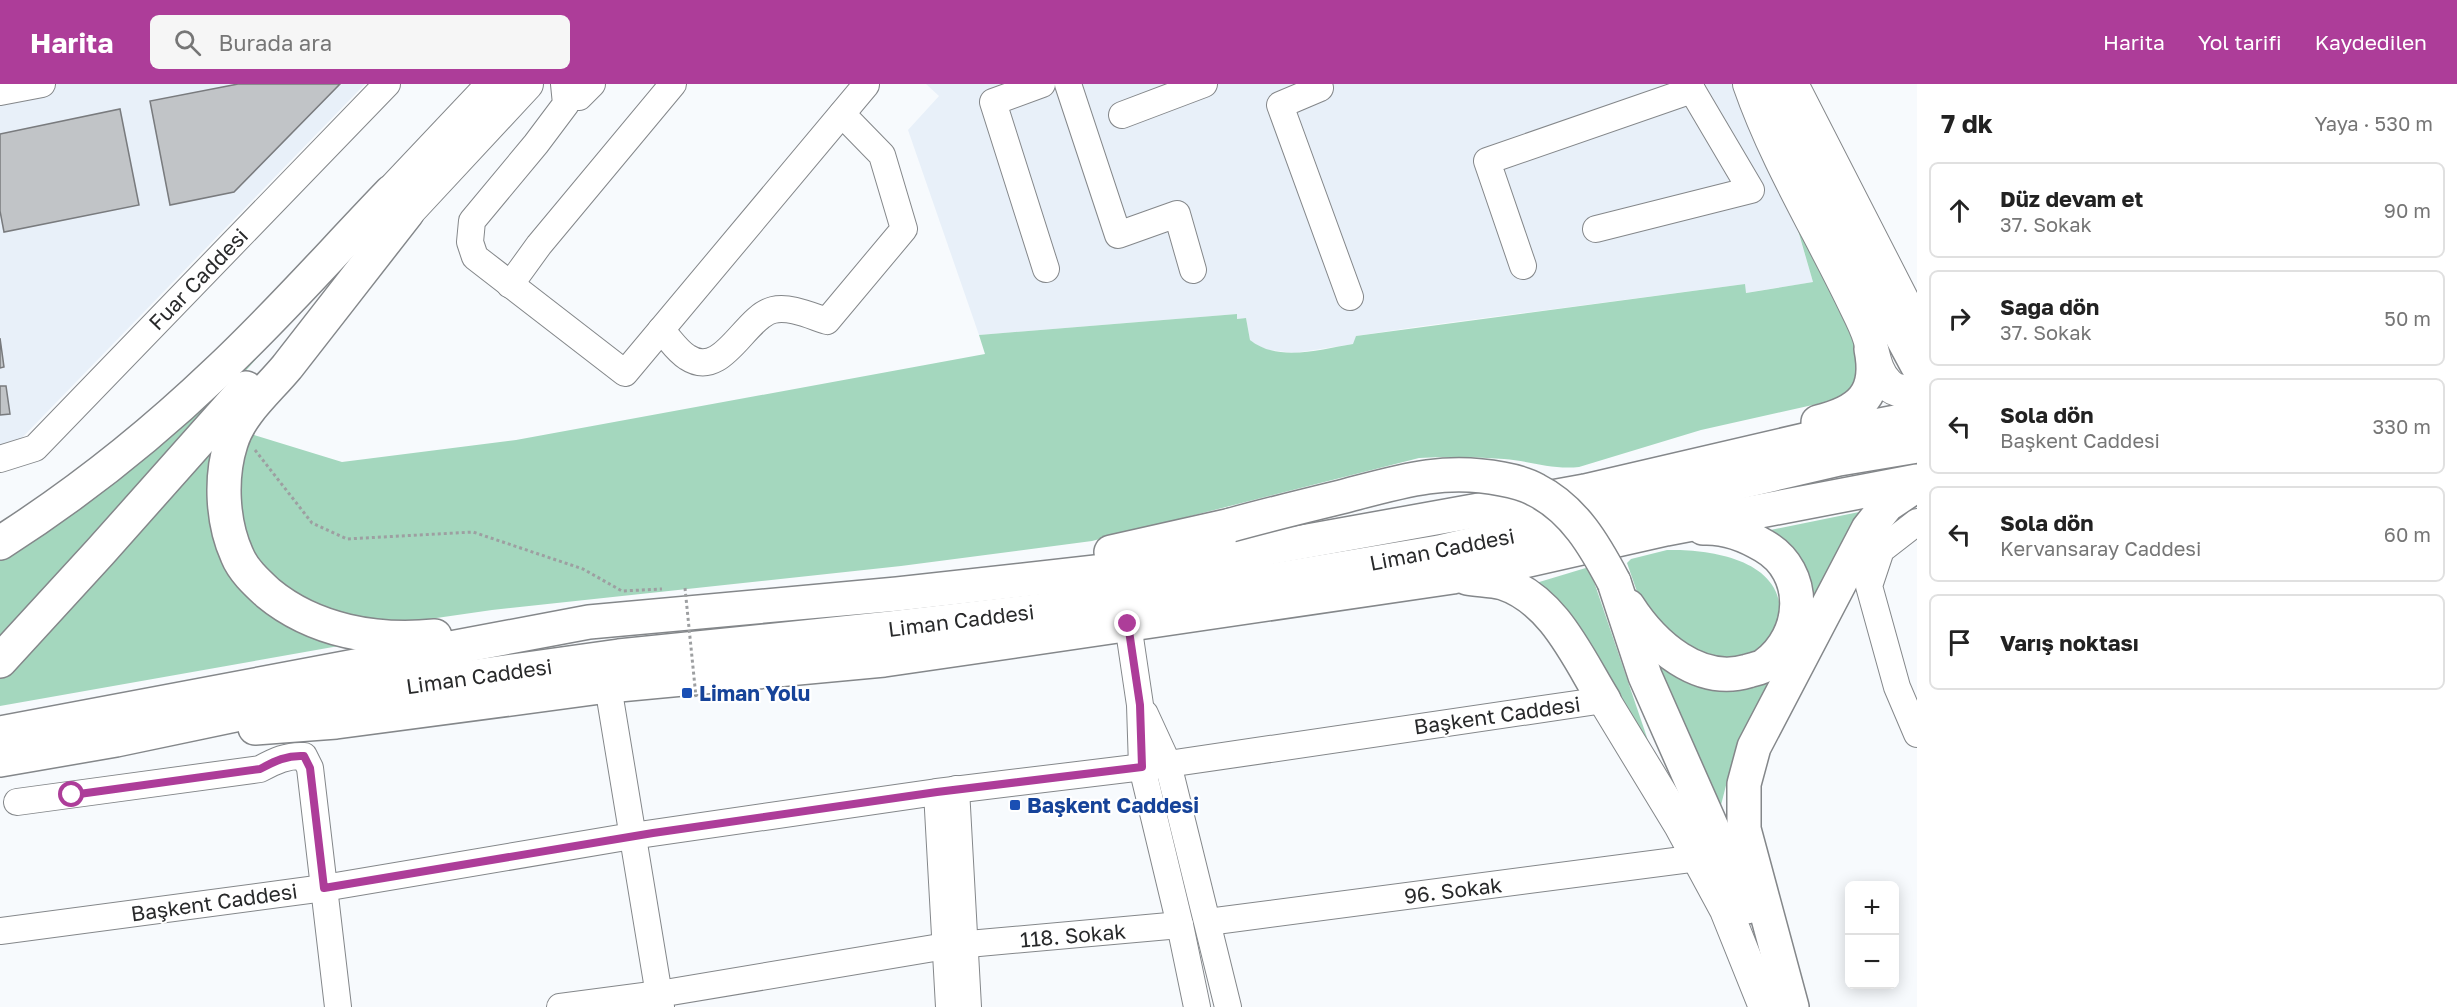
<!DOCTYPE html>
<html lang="tr">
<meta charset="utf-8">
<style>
:root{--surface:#fff;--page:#f6f6f6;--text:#222;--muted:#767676;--line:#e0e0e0;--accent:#ad3d99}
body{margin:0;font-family:"Golos Text",sans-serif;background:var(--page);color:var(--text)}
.controls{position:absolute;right:18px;bottom:18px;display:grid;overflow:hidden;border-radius:9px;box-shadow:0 3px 15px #0003}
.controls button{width:54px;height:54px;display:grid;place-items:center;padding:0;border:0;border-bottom:2px solid var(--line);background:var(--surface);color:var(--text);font:30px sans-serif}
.stop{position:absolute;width:18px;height:18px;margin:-14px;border:4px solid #ad3d99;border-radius:50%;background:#fff}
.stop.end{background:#ad3d99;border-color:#fff;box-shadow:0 2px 6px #0008}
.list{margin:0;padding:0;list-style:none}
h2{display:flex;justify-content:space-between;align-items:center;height:78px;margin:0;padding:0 24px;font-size:26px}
h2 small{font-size:20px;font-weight:400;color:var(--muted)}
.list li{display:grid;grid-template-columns:39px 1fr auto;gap:18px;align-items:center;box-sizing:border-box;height:96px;margin:0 12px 12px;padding:0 12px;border:2px solid var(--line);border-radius:9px}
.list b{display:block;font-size:22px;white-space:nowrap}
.list p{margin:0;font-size:20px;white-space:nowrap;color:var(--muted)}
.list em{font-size:20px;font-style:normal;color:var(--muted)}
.icon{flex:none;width:33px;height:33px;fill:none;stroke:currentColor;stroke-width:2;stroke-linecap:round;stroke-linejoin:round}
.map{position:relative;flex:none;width:1917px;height:923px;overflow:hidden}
header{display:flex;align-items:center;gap:36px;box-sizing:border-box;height:84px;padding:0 30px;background:var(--accent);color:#fff}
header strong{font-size:28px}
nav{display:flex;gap:33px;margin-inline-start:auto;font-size:21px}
.search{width:420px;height:54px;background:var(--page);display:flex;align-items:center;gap:15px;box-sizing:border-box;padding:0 21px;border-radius:9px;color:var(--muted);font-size:22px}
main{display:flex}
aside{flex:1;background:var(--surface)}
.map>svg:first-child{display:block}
.built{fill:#e8f0f9}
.green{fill:#a4d7be}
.building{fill:#c1c4c7;stroke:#797b7e;stroke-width:1.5}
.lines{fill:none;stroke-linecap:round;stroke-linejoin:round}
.minor-casing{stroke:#84878a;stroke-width:28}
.major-casing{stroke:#84878a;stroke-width:34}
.highway-casing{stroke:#84878a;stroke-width:36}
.path{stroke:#9d9fa1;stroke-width:3;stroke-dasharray:3 3;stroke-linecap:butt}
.minor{stroke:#fff;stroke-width:26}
.major{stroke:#fff;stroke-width:32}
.highway{stroke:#fff;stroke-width:33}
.highway-bridge-casing{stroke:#84878a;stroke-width:36;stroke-linecap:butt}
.path-bridge{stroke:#9d9fa1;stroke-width:3;stroke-dasharray:3 3;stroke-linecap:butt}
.highway-bridge{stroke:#fff;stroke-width:33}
.route{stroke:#ad3d99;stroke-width:8}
.transit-dot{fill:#1a4fb4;stroke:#fff;stroke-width:2}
.labels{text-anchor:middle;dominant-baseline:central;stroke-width:4.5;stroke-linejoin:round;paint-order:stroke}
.street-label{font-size:21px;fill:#28292a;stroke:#fff}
.transit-label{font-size:21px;font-weight:bold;fill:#164399;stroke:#fff;text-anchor:start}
</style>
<header>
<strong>Harita</strong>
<div class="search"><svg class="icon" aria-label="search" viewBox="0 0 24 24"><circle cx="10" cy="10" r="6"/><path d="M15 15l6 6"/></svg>Burada ara</div>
<nav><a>Harita</a><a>Yol tarifi</a><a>Kaydedilen</a></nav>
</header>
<main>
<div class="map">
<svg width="1917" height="923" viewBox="0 0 1917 923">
<rect width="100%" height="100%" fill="#f7fafd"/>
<g class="built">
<polygon points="0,0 365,0 15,361 0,361"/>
<polygon points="926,0 1740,0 1792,127 1813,198 1745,209 1745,200 1416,243 1356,252 1354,260 1294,269 1269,266 1256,261 1250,256 1246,234 1237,235 1237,230 979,251 908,46 939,12"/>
</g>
<g class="green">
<path d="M1795,136C1810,165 1866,261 1860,289C1857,301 1844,309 1835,316L1701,346L1579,383C1553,386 1530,377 1504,375C1476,373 1448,372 1419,374L1092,457L901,482L492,526L388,541L296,523L247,467L235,386L251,350L342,378L516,356L985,270L979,251L1237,230V235L1246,234L1250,256C1279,279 1321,265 1353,260L1356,252L1745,200L1746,209L1813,198Z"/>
<polygon points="297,229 60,496 0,556 0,477 55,442"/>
<polygon points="224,351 223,468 350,560 0,622 0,593"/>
<polygon points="1864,427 1805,544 1751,450"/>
<path d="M1667,466C1709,465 1785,475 1780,534C1779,544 1762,564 1757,574L1700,578L1642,522L1627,479L1631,475Z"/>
<polygon points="1589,483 1656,680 1536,499"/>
<path d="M1641,557C1674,584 1702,615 1748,604C1758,602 1769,594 1778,589L1732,678L1721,721L1711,720Z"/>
</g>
<g class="building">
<polygon points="238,0 340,0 234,108 170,121 150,17"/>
<polygon points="120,25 139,121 4,148 0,127 0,50"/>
<polygon points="0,254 4,283 0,284"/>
<polygon points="0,302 6,302 10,330 0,331"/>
</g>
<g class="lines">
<defs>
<g id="minor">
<polyline points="564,0 566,20 536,60 472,137 470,158 475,173 625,289 866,1 865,0"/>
<polyline points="1042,0 993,18 1046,185"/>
<polyline points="1068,0 1118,151 1177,130 1193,186"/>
<polyline points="1318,0 1320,4 1280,21 1350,213"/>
<polyline points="0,8 42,0"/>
<polyline points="567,12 579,13 592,0"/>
<polyline points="1122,31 1204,0"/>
<polyline points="1596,145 1751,106 1692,6"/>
<polyline points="1523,182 1487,77 1692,6 1689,0"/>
<polyline points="510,201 539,161 673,0"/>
<path d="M661,246C669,254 677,267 687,273C723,297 744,233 773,226C790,222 811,232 827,237L904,145L882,71L842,30"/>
<polyline points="0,375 35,364 387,0"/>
<polyline points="1917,438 1881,466 1869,502 1897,603 1917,650"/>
<polyline points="1128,540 1140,621 1142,683 1180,841 1197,923"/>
<polyline points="608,602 661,923"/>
<polyline points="1145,630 1168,680 1228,923"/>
<polyline points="956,705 968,923"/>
<polyline points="937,708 949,923"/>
<path d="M17,718L260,685C275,677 287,671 304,672L310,684L338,923"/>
<polyline points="1208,838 1698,774"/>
<polyline points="0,847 324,804 632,752 937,708 1168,680 1604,616"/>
<polyline points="560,923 659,910 946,862 1180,841"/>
</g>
<g id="major">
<path d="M1749,0C1776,78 1821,150 1856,224C1861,234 1866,244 1869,254C1874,269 1875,288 1888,300C1896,309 1907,308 1917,303"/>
<polyline points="1792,0 1917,244"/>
<polyline points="391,108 493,0"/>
<polyline points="407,129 527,0"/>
<polyline points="1604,616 1680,741 1726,826 1765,923"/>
</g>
<g id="highway">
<polyline points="1766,0 1917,281"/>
<path d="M407,129C367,180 327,232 287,283C267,307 240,329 231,359C220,393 222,438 237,471C243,486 256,498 268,509C314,547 377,558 435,552"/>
<path d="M1818,338C1860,328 1880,310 1871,265"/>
<path d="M0,459C77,410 151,351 217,288C278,231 333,168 391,108"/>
<polyline points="1111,468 1231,441"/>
<path d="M1467,494C1478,496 1492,496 1503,499C1554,516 1578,574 1604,616"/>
<polyline points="1614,498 1645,592 1747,823"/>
<path d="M1628,522C1653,561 1699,602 1748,587C1754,585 1761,584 1765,581C1806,551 1809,488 1764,462C1746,451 1725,443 1703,444"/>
<polyline points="0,577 100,468 246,304"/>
<polyline points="255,644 336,638 608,602 884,576 1453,493 1666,445 1917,397"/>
<polyline points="0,649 589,538 897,510 1202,476 1585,407 1817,353 1917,334"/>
<polyline points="0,676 116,656 302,617 619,572 891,544 1213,506 1439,468 1839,375 1917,362"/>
<polyline points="1792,923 1744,745 1744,700 1754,663 1868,445 1887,421 1917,401"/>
</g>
</defs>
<use href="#minor" class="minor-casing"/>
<use href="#major" class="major-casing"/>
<use href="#highway" class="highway-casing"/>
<polyline class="path" points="255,366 312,439 347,455 473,448 583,485 622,507 662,505"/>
<use href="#minor" class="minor"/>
<use href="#major" class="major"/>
<use href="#highway" class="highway"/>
<defs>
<path id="highway-bridge" d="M1231,441C1267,431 1304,422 1341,413C1398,398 1443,383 1502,395C1513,397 1526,400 1536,406C1574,425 1595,462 1614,498"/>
</defs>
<use href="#highway-bridge" class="highway-bridge-casing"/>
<polyline class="path-bridge" points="685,504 696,613"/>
<use href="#highway-bridge" class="highway-bridge"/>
</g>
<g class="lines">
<path class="route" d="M72,711L260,685C275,677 287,671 304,672L310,684L324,804L653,749L937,708L1142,683L1140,621L1128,540"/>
</g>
<g class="transit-dot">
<rect x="681" y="603" width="12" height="12" rx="3"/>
<rect x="1009" y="715" width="12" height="12" rx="3"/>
</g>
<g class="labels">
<g class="street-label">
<text transform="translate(198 195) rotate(-46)">Fuar Caddesi</text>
<text transform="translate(1442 465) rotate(-11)">Liman Caddesi</text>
<text transform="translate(961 536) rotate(-7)">Liman Caddesi</text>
<text transform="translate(479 592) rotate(-8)">Liman Caddesi</text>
<text transform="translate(1497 631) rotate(-8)">Başkent Caddesi</text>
<text transform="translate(1453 806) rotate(-7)">96. Sokak</text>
<text transform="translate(214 818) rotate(-8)">Başkent Caddesi</text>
<text transform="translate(1073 851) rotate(-5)">118. Sokak</text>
</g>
<g class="transit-label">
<text x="699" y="609">Liman Yolu</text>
<text x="1027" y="721">Başkent Caddesi</text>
</g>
</g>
</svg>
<div class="controls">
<button>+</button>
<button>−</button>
</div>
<div class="stop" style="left:72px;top:711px"></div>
<div class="stop end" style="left:1128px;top:540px"></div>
</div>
<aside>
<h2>7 dk<small>Yaya · 530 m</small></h2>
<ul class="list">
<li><svg class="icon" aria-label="ahead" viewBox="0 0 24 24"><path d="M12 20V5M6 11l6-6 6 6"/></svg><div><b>Düz devam et</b><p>37. Sokak</p></div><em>90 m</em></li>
<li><svg class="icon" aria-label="right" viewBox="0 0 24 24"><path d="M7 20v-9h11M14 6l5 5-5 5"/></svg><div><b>Sağa dön</b><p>37. Sokak</p></div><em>50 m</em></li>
<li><svg class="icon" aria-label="left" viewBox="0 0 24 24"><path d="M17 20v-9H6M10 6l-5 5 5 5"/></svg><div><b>Sola dön</b><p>Başkent Caddesi</p></div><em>330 m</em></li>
<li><svg class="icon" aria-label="left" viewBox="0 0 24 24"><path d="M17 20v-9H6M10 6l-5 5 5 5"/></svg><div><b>Sola dön</b><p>Kervansaray Caddesi</p></div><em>60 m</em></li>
<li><svg class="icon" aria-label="arrive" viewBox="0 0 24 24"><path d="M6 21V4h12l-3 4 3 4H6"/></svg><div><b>Varış noktası</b></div></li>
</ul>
</aside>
</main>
